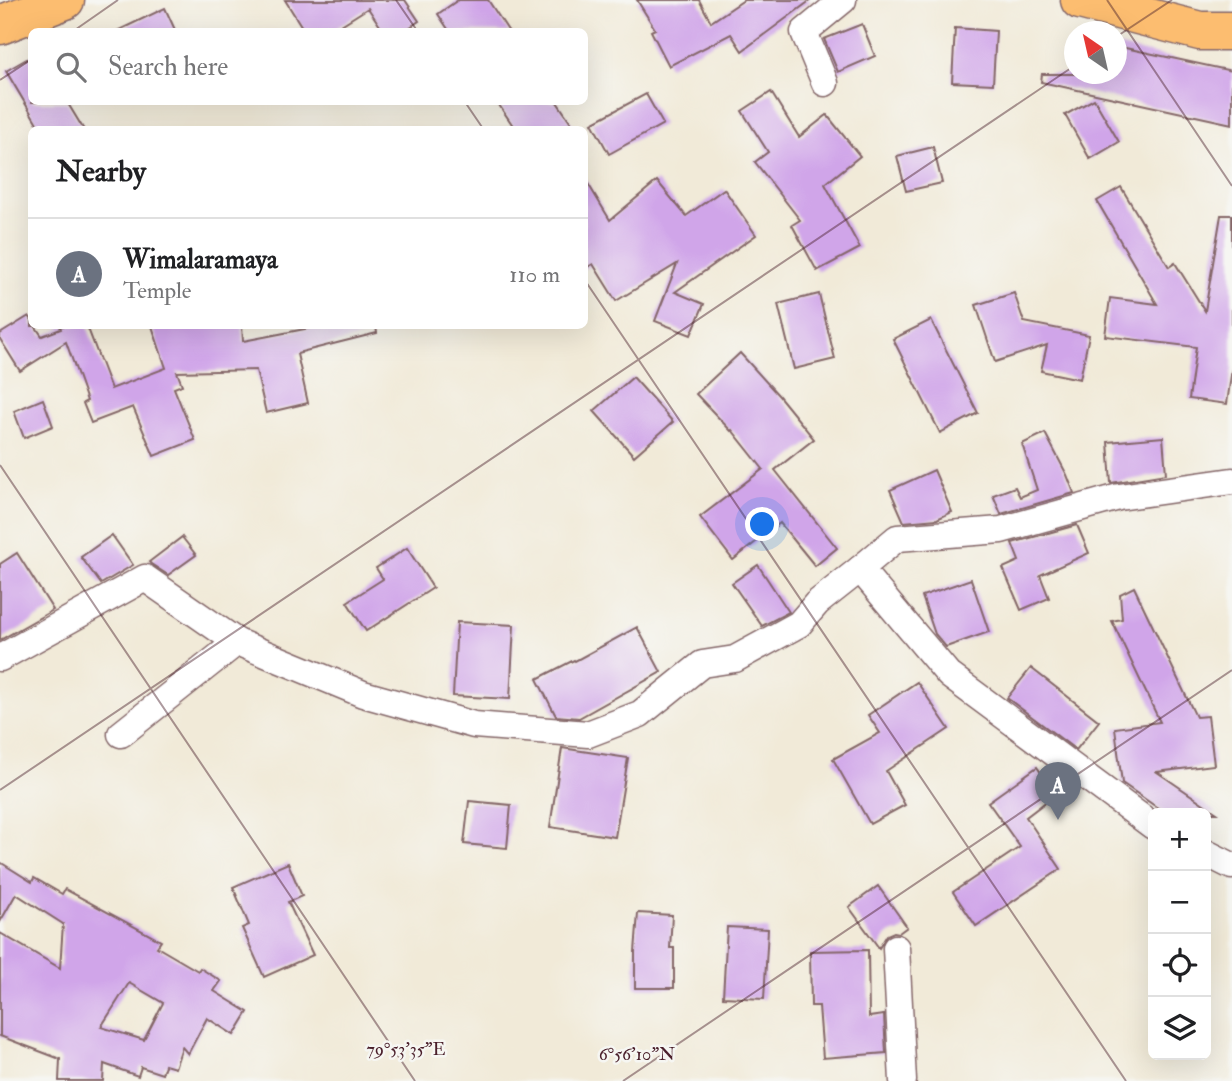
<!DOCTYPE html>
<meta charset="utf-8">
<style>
:root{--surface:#fff;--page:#f6f6f6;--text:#202124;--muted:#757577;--line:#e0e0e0;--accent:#b5179e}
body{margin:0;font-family:"IM FELL Double Pica",serif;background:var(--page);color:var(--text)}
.controls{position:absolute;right:21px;bottom:21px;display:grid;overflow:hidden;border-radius:10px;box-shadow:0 7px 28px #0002}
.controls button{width:63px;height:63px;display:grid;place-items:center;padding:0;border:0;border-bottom:2px solid var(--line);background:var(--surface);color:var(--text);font:35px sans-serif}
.compass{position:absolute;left:1064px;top:21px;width:63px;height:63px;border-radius:50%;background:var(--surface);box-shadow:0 7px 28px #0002;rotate:326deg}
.you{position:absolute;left:763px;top:525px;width:24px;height:24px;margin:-18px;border:5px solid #fff;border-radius:50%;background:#1a73e8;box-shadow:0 0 0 10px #1a73e833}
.badge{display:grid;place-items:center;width:46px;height:46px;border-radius:50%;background:var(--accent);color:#fff;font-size:23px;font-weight:700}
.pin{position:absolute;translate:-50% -58px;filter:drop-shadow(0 2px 4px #0008)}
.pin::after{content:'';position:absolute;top:37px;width:24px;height:21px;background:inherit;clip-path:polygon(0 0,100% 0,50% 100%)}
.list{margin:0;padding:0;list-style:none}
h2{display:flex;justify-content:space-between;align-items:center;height:91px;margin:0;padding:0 28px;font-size:30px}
h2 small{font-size:23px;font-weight:400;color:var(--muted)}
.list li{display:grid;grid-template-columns:46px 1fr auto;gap:21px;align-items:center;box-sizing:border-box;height:112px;padding:0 28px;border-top:2px solid var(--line)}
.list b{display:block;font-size:26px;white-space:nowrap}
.list p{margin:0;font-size:23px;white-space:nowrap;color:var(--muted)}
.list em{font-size:23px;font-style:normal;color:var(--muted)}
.icon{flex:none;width:38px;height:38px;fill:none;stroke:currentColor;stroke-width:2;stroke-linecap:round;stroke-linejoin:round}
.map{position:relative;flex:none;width:1232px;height:1081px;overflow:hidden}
.search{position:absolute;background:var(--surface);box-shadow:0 7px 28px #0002;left:28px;top:28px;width:560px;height:77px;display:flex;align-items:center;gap:18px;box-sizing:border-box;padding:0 24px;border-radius:10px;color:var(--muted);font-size:26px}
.panel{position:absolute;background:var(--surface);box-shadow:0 7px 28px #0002;left:28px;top:126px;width:560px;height:203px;border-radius:10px}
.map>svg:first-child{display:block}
.building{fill:#d0a5e9;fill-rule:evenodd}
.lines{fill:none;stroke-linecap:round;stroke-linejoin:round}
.minor-casing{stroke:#846668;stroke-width:29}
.primary-casing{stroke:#846668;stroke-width:41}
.minor{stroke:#fff;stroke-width:26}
.primary{stroke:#fcbd6f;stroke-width:38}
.ticks{fill:none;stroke:#4a1f2b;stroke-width:2;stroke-opacity:0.45}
.ticks-label{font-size:18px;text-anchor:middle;fill:#4a1f2b;stroke:#f6f6f2;stroke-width:5;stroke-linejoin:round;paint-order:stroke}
</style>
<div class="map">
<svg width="1232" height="1081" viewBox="0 0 1232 1081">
<rect width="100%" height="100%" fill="#f6f6f2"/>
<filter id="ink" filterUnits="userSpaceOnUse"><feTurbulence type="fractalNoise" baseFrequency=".0143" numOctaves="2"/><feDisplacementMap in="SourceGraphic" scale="14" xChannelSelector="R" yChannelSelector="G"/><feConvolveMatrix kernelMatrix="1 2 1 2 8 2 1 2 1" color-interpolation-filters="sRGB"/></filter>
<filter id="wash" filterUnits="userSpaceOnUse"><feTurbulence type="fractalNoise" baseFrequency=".00686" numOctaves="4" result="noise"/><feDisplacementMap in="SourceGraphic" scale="28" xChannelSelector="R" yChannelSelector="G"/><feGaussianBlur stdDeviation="1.57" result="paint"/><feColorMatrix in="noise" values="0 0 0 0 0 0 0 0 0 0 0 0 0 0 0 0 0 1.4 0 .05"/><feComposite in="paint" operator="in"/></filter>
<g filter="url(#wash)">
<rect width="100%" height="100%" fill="#f1ead8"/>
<g id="blocks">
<g class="building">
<polygon points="285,0 405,0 419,21 403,32 384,32 368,8 330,32 305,32"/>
<polygon points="458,0 488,0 509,32 450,32 438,14"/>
<polygon points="637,0 699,0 711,22 744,0 811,0 742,51 731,34 669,66 651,31 655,29"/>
<polygon points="165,8 176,32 115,32"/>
<polygon points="862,24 875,56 838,72 824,39"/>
<polygon points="955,28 996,31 993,84 952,82"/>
<polygon points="1116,46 1232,71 1232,124 1041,82 1042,74 1116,74"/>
<polygon points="32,56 32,102 67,102 84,130 41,130 6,71"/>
<polygon points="771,92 799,137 827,115 860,156 825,184 860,248 817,271 792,225 800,220 755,162 768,152 742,111"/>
<polygon points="646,94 663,124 609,154 592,123"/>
<polygon points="1094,99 1119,142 1090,159 1065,115"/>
<polygon points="497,102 557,102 576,130 516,130"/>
<polygon points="933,147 942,183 906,191 897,156"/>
<polygon points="584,177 610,220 657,181 686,216 724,189 756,235 675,292 704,304 691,335 655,321 677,264 616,301 593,264 584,269"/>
<polygon points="1121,187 1169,267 1175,263 1205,311 1221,215 1232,215 1232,368 1227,404 1189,399 1196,347 1105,336 1110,298 1157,304 1097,201"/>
<polygon points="1014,293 1024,322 1089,335 1080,379 1041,371 1047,345 995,362 976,305"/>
<polygon points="819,294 835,359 794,369 778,304"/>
<polygon points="29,316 32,320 32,326 35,326 42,336 61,329 60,326 87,326 111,389 166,368 152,326 242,326 243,341 320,326 376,326 377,333 301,352 301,353 297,354 308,403 266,413 256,370 177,372 182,385 174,388 195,440 154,456 133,407 91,423 83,403 87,401 66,342 20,371 0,339 0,334"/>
<polygon points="931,320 978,413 940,433 893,339"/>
<polygon points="740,353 779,396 814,439 775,470 837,548 815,566 780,523 733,560 700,517 763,469 732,430 731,431 696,394"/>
<polygon points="633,377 673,422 634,456 594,411"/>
<polygon points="43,399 53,426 24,438 14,411"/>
<polygon points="1045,433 1067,475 1074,493 1001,514 993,495 1015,487 1020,497 1037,490 1022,444"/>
<polygon points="1163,437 1166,474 1111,483 1108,442"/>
<polygon points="934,470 952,512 937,519 904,522 890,490"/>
<polygon points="1077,525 1089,553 1040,575 1049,598 1021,610 1003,568 1019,561 1012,543"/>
<polygon points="112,535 133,565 101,584 81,557"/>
<polygon points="182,537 196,555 168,575 151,564 149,562"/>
<polygon points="407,548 433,588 366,631 347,602 383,579 376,568"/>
<polygon points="17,553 53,610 0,640 0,564"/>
<polygon points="758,565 789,612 762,626 732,583"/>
<polygon points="971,579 989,632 946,647 935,634 922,596"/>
<polygon points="1134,587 1196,717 1208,716 1214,765 1157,772 1217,813 1165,813 1122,783 1115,728 1160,722 1112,621 1122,619 1120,594"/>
<polygon points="457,622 514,625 510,699 453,696"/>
<polygon points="637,627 661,672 579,718 556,716 537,679 574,660 575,661"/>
<polygon points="1031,668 1099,721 1076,750 1007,698"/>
<polygon points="917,682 949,729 886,771 905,805 870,824 833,759 880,733 868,715"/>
<polygon points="562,748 628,758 615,837 550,827"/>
<polygon points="1037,767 1056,794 1026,817 1061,869 976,926 953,892 1020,847 988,802"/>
<polygon points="469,801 511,805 507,848 464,844"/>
<path d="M0,862L32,882L34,878L62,894L65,889L161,941L157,947L198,971L200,968L221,981L214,991L248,1012L234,1035L207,1018L188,1054L182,1047L175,1068L165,1065L162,1074L141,1067L138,1076L104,1064L103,1081H59L60,1059L0,1036V933L60,968L63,924L16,894L0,922ZM129,983L163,1003L144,1040L101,1027Z"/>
<polygon points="288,863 302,896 288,902 313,955 264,977 242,928 249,925 233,887"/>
<polygon points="878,886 907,927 899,933 894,932 887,935 879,948 849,907"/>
<polygon points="638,913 672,915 670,948 674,948 674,988 635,988 635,952"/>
<polygon points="727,927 768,929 764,999 723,997"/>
<polygon points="868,950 869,1017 884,1015 886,1053 823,1058 819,1006 811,1006 810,951"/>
</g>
</g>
</g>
<g filter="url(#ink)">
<use href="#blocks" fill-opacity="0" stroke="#846668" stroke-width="2"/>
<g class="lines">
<defs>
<g id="minor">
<polyline points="825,83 804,32 843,0"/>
<polyline points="0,658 145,578 237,642 363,694 474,725 588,734 640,714 702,664 735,659 799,624 817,603 860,569"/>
<polyline points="121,734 237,642"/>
<polyline points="1153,826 949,675 860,569 897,538 1001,530 1119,497 1232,481"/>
<polyline points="1206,853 1232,866"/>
<polyline points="896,948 903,1081"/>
</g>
<g id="primary">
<polyline points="1080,0 1200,31 1232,31"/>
<polyline points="0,25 65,0"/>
</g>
</defs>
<use href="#minor" class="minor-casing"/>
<use href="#primary" class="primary-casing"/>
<use href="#minor" class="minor"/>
<use href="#primary" class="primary"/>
</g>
</g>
<path class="ticks" d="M396,0L418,32M1107,0L1232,186M72,32L118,0M1116,37L1172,0M0,80L32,59M465,102L484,130M584,279L1126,1081M0,465L415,1081M0,790L1074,66M623,1081L1232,670"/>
<g class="ticks-label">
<text x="406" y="1055">79°53'35"E</text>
<text x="637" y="1060">6°56'10"N</text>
</g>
</svg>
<div class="controls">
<button>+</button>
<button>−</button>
<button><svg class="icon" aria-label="locate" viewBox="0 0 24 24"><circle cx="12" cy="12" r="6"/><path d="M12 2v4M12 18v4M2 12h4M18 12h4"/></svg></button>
<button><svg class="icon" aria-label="layers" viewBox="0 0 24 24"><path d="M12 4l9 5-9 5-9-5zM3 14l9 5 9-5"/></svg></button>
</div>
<svg class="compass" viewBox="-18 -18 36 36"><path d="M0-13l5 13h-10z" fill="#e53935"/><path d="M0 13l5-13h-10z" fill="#757577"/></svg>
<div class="you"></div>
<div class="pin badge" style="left:1058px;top:820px;background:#6b7280">A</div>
<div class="search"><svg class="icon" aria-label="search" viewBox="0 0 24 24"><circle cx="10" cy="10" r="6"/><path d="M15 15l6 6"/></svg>Search here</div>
<section class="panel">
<h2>Nearby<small></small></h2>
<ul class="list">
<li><span class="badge" style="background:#6b7280">A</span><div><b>Wimalaramaya</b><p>Temple</p></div><em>110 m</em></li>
</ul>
</section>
</div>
